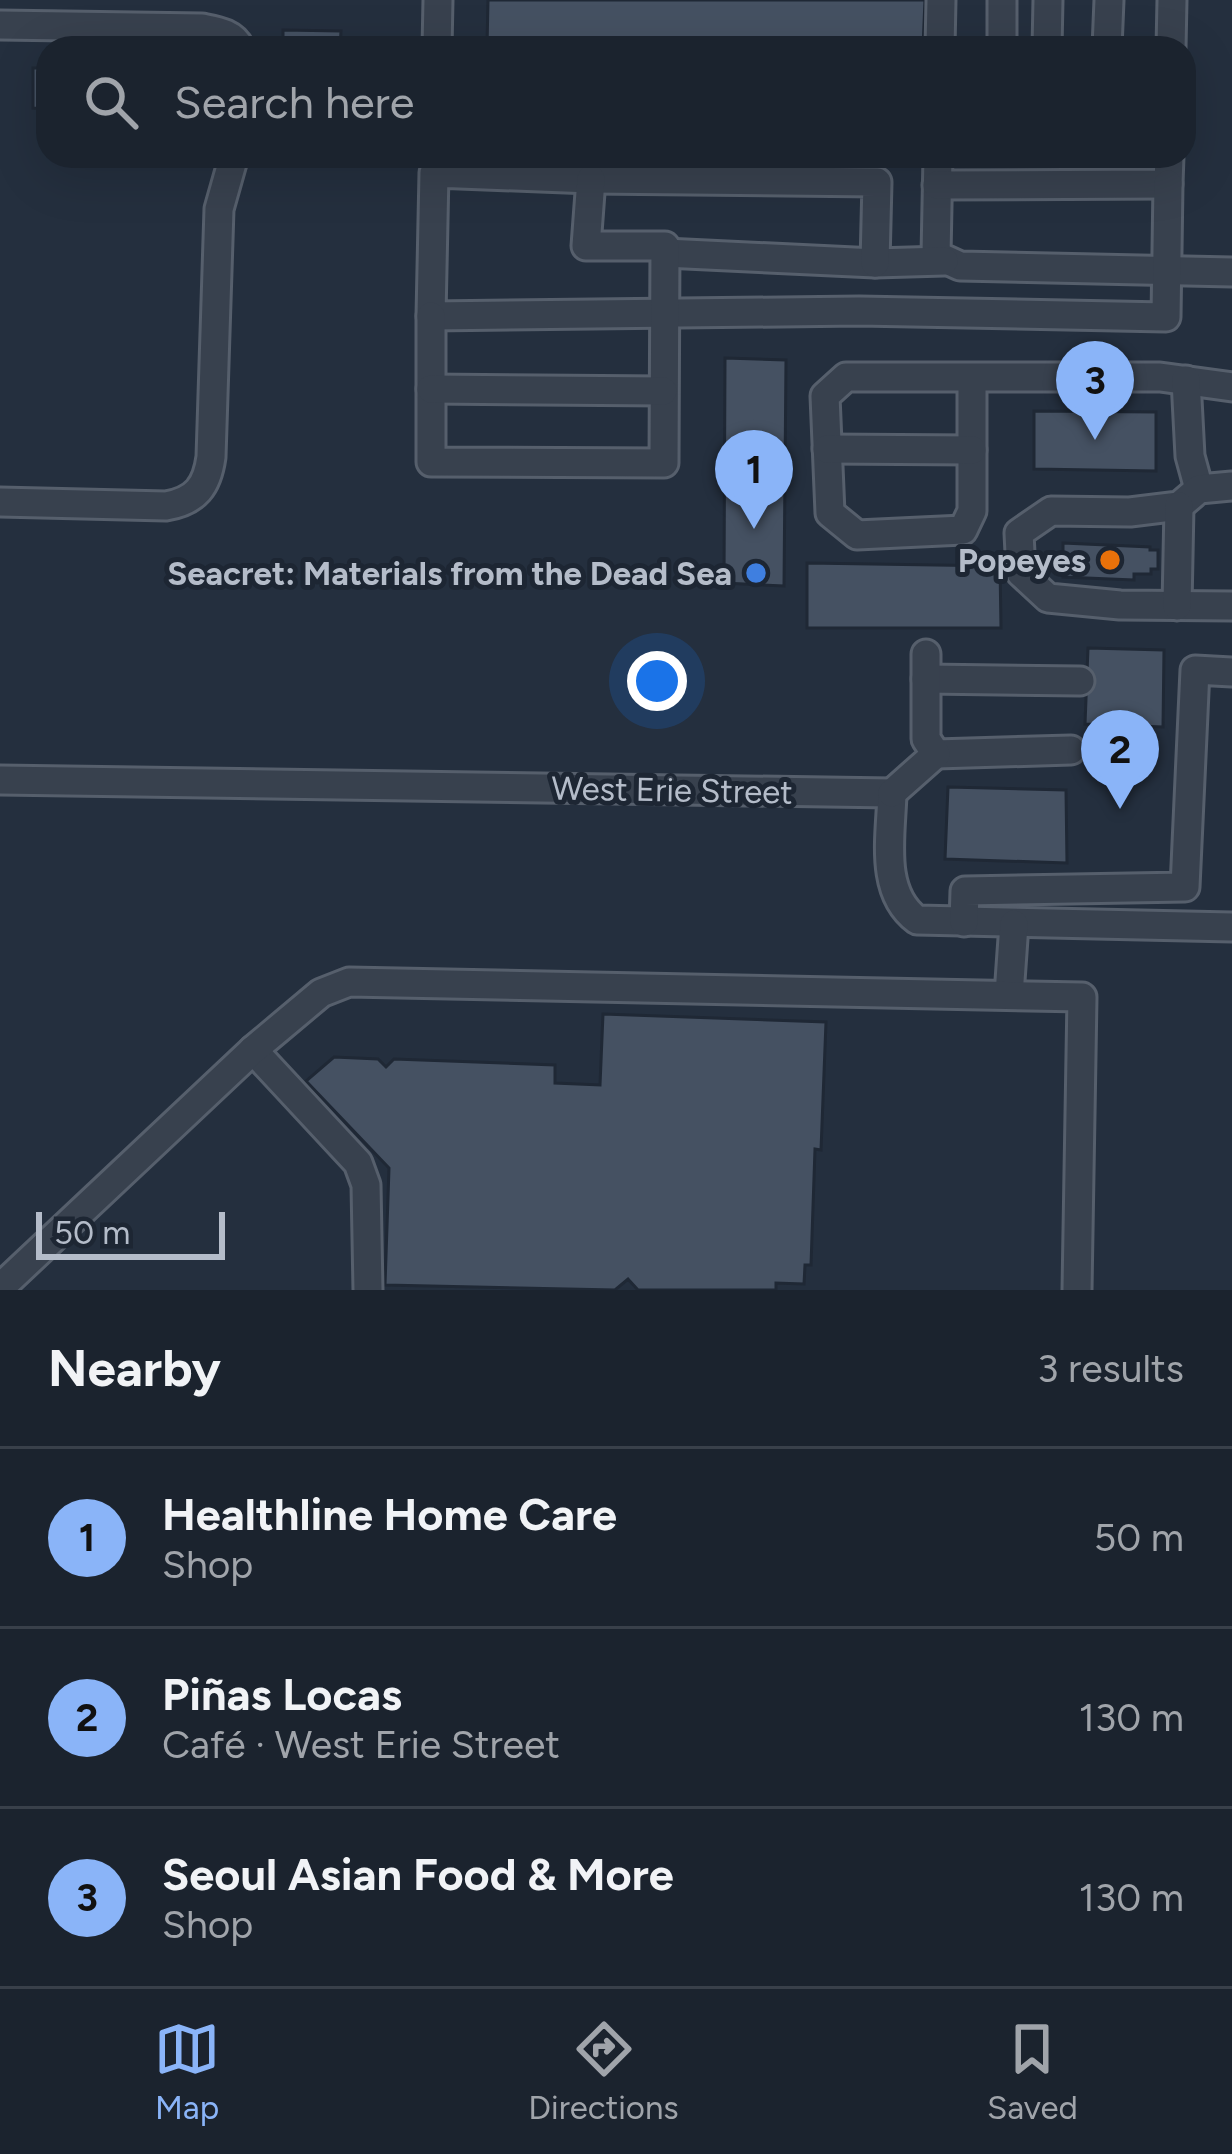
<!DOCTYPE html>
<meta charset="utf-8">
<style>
:root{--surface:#1b232e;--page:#242b36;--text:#f1f3f6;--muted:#a0a4aa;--line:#39404a;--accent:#8ab4f8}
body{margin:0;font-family:Figtree,sans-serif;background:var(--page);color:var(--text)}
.scale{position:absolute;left:36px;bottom:30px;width:189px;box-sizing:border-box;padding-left:12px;border:6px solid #b4bcc9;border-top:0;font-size:33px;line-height:42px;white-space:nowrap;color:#b4bcc9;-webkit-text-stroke:9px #1d2633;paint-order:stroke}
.you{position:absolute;left:657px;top:681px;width:42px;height:42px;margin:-30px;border:9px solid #fff;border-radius:50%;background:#1a73e8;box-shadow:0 0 0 18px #1a73e833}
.badge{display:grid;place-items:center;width:78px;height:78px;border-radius:50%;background:var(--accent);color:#111;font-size:39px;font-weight:700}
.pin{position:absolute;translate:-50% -99px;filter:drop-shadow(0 3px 6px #0008)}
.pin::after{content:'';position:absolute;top:63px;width:42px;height:36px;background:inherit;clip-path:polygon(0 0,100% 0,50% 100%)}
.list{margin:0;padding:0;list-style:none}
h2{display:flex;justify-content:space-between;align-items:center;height:156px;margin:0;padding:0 48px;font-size:51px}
h2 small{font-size:39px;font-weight:400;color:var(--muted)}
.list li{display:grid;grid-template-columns:78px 1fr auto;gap:36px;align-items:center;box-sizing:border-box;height:180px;padding:0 48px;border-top:3px solid var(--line)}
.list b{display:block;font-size:45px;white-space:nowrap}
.list p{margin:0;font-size:39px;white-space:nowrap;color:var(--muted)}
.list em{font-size:39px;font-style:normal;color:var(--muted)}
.icon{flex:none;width:66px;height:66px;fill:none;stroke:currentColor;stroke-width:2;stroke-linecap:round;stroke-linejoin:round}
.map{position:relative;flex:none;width:1232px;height:1290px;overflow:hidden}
.search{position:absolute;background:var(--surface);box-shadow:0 12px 48px #0002;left:36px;right:36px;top:36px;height:132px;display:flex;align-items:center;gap:30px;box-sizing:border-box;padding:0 42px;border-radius:36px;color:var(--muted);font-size:45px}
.sheet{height:696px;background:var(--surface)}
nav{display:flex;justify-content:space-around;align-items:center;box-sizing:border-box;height:168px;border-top:3px solid var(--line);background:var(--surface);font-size:33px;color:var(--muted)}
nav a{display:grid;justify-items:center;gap:6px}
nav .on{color:var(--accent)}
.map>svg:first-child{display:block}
.building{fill:#455162;stroke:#1f2835;stroke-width:3}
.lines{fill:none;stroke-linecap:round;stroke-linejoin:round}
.minor-casing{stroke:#565f6c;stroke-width:33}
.minor{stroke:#38414e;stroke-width:27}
.food-dot{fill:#e8710a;stroke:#1d2633;stroke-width:4.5}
.shop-dot{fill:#3f7fe0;stroke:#1d2633;stroke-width:4.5}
.labels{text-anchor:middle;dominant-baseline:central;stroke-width:10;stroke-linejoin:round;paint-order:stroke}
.poi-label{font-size:33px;font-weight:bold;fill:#b4bcc9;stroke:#1d2633;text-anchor:end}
.street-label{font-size:33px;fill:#b4bcc9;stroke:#1d2633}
</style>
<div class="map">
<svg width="1232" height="1290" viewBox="0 0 1232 1290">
<rect width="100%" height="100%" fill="#242f3e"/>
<g class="building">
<polygon points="488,0 925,0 923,48 487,48"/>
<polygon points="283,30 341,31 340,48 283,48"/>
<polygon points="33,68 48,68 48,109 33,108"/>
<polygon points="725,358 786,360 784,586 724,583"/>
<polygon points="1034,411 1156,412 1156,471 1034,469"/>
<polygon points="1063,543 1150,547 1150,550 1158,550 1158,569 1151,569 1151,574 1134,574 1134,580 1063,577"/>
<polygon points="807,563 1000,566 1001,628 807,628"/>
<polygon points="1088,648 1164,650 1163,727 1085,724"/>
<polygon points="948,787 1066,790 1067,863 945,859"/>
<polygon points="603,1014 826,1022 821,1150 815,1149 811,1265 805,1265 804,1284 776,1283 776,1290 638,1290 628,1279 615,1290 385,1285 389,1168 306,1081 334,1057 378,1059 386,1067 394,1059 555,1065 555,1083 600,1085"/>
</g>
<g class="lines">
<defs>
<g id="minor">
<path d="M0,25L202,28C217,31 233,33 240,48"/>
<polyline points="437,48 438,0"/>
<polyline points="940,48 941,0"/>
<polyline points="1002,48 1002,0"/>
<polyline points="1047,48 1048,0"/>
<polyline points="1107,48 1109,0"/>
<polyline points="1171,48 1172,0"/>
<polyline points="938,156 936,255 960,266 1232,272"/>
<polyline points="937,185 1168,184 1169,156"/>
<polyline points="665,253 875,263 944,261"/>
<polyline points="875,263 877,182 591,179 434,173 431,316 859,311 1166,317 1168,184"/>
<polyline points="431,316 431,462 664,463 665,246 586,246 591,179"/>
<polyline points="972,377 972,511 963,530 857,535 830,513 825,396 846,377 1160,377 1232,387"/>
<polyline points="1186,380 1190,456 1199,489"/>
<polyline points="431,389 663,391"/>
<polyline points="827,449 972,450"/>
<polyline points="1232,486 1199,489 1179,506 1130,512 1051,511 1019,533 1021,573 1048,598 1120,605 1232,606"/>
<path d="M0,502L166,506C196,501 207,486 211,457L219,209L234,156"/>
<polyline points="1177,606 1179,506"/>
<polyline points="926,679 1080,681"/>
<polyline points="936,754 1071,750"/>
<polyline points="0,780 892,793"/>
<path d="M892,793C891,835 879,892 917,920L1232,927"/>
<polyline points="892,793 936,754 926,739 926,654"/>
<polyline points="964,922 965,891 1185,887 1195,670 1232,672"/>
<polyline points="1009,995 1014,924"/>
<polyline points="253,1050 358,1163 366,1185 368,1290"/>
<polyline points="0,1288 253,1050 321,993 349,982 1082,997 1077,1290"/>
</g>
</defs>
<use href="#minor" class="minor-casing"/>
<use href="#minor" class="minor"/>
</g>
<circle class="food-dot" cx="1110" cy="560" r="12"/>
<circle class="shop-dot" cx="756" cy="573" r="12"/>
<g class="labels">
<g class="poi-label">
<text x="1086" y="560">Popeyes</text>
<text x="732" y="573">Seacret: Materials from the Dead Sea</text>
</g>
<g class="street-label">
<text transform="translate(672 790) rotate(1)">West Erie Street</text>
</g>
</g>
</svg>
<div class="scale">50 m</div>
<div class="you"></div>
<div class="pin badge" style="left:754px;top:529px">1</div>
<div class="pin badge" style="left:1120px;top:809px">2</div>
<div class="pin badge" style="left:1095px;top:440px">3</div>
<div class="search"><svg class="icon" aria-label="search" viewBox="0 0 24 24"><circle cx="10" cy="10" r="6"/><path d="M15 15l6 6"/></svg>Search here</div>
</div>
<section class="sheet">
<h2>Nearby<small>3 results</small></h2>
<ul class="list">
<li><span class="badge">1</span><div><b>Healthline Home Care</b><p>Shop</p></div><em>50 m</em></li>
<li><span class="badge">2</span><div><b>Piñas Locas</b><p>Café · West Erie Street</p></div><em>130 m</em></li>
<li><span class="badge">3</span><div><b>Seoul Asian Food &amp; More</b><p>Shop</p></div><em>130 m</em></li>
</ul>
</section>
<nav>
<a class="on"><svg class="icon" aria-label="map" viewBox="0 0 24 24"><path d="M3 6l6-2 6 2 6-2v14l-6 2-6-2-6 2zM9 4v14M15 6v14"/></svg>Map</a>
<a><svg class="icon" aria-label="directions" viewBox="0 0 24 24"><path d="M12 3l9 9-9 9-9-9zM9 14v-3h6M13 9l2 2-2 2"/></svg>Directions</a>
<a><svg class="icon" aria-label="saved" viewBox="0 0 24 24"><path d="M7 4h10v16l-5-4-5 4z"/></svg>Saved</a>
</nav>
